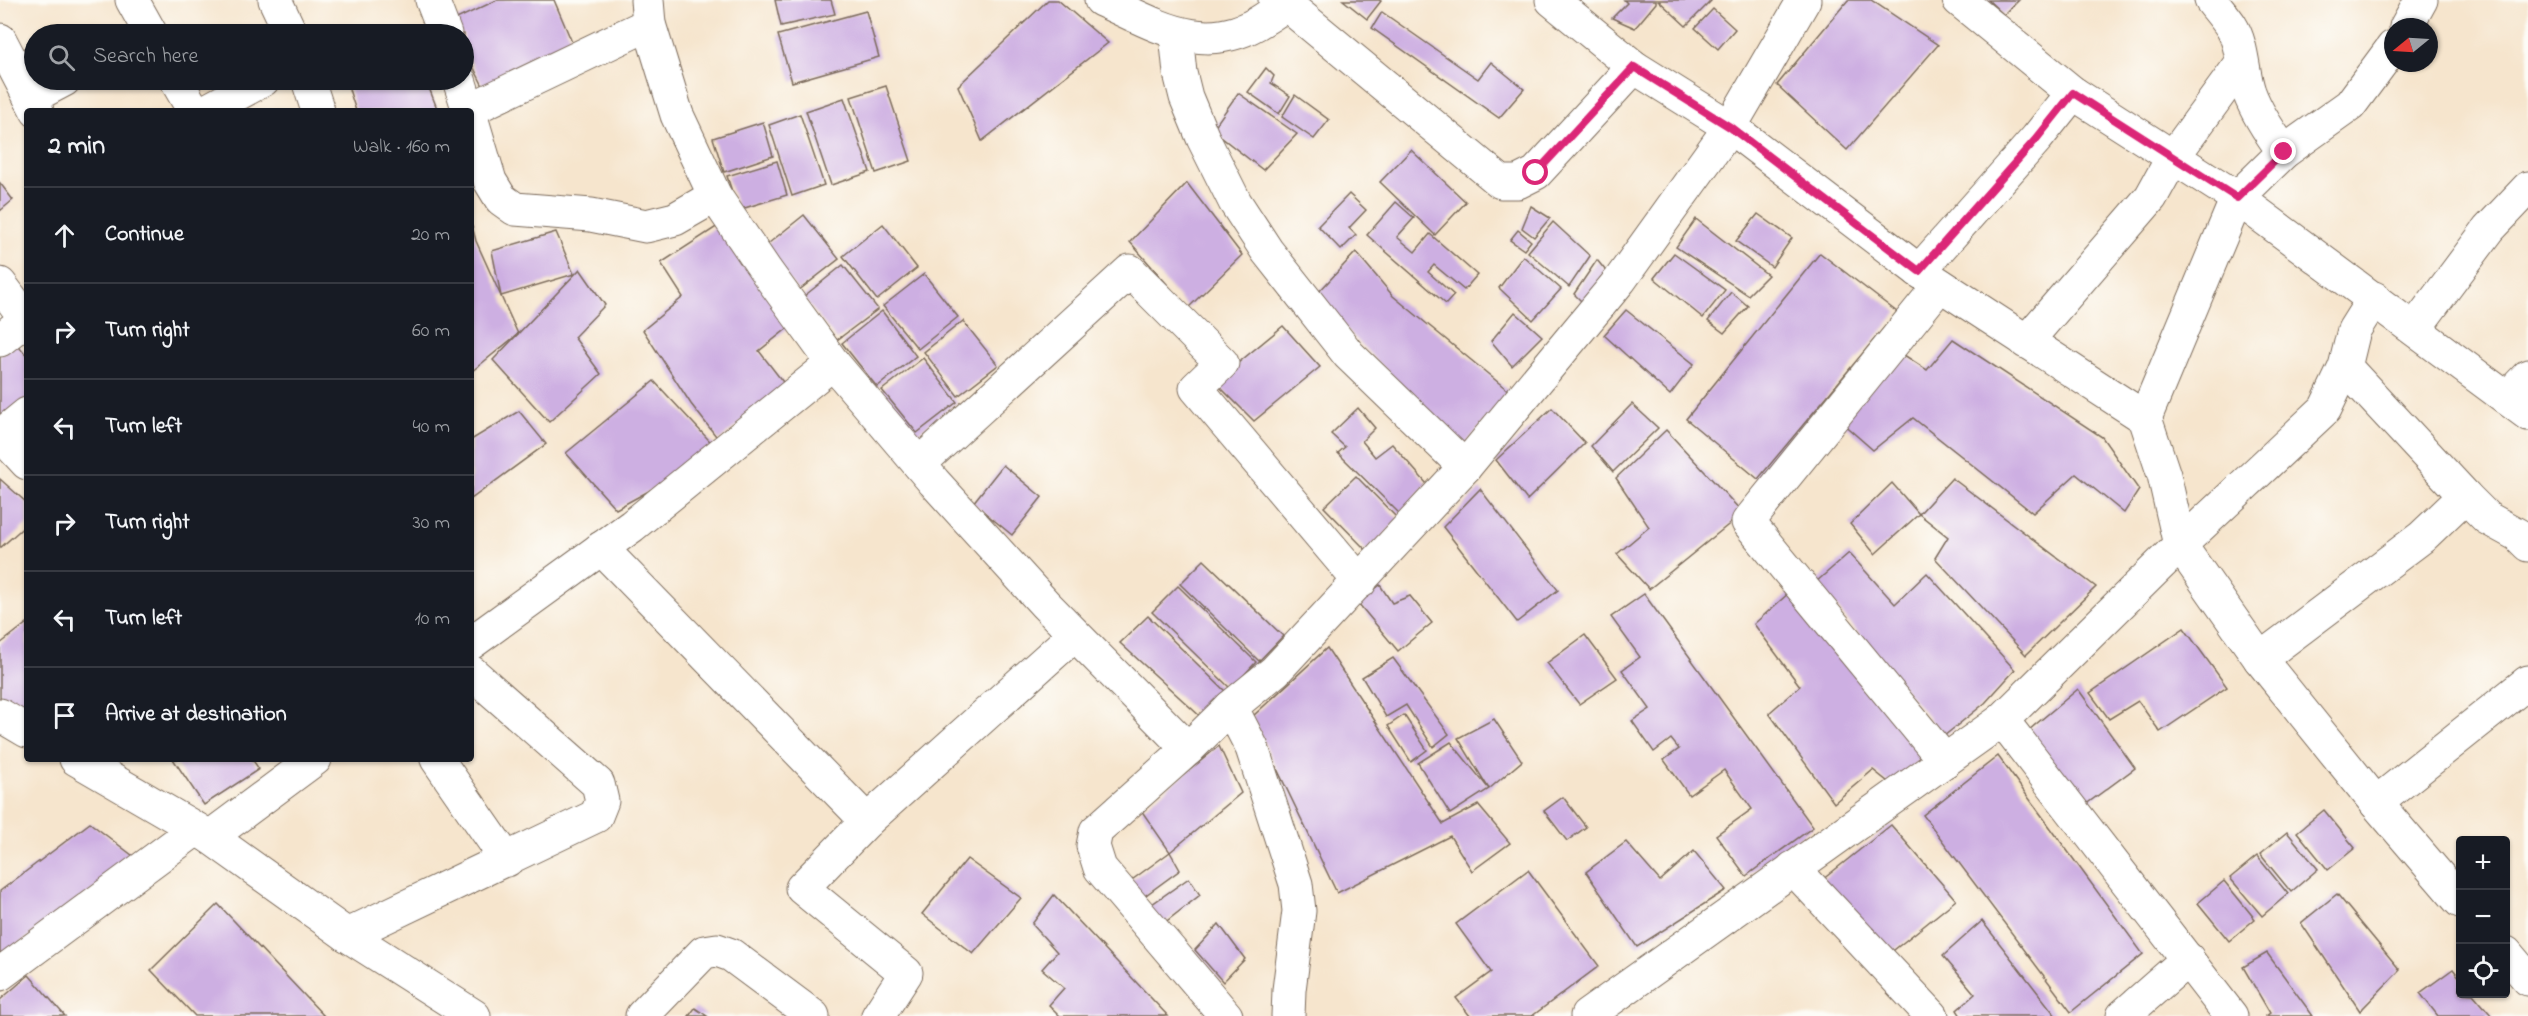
<!DOCTYPE html>
<meta charset="utf-8">
<style>
:root{--surface:#171b24;--page:#242831;--text:#f1f3f6;--muted:#9ea1a6;--line:#363941}
body{margin:0;font-family:"Indie Flower",sans-serif;background:var(--page);color:var(--text)}
.controls{position:absolute;right:18px;bottom:18px;display:grid;overflow:hidden;border-radius:6px;box-shadow:0 2px 4px #0004}
.controls button{width:54px;height:54px;display:grid;place-items:center;padding:0;border:0;border-bottom:2px solid var(--line);background:var(--surface);color:var(--text);font:30px sans-serif}
.compass{position:absolute;left:2384px;top:18px;width:54px;height:54px;border-radius:50%;background:var(--surface);box-shadow:0 2px 4px #0004;rotate:252deg}
.stop{position:absolute;width:18px;height:18px;margin:-14px;border:4px solid #db2777;border-radius:50%;background:#fff}
.stop.end{background:#db2777;border-color:#fff;box-shadow:0 2px 6px #0008}
.list{margin:0;padding:0;list-style:none}
h2{display:flex;justify-content:space-between;align-items:center;height:78px;margin:0;padding:0 24px;font-size:26px}
h2 small{font-size:20px;font-weight:400;color:var(--muted)}
.list li{display:grid;grid-template-columns:39px 1fr auto;gap:18px;align-items:center;box-sizing:border-box;height:96px;padding:0 24px;border-top:2px solid var(--line)}
.list b{display:block;font-size:22px;white-space:nowrap}
.list em{font-size:20px;font-style:normal;color:var(--muted)}
.icon{flex:none;width:33px;height:33px;fill:none;stroke:currentColor;stroke-width:2;stroke-linecap:round;stroke-linejoin:round}
.map{position:relative;flex:none;width:2528px;height:1016px;overflow:hidden}
.search{position:absolute;background:var(--surface);box-shadow:0 2px 4px #0004;left:24px;top:24px;width:450px;height:66px;display:flex;align-items:center;gap:15px;box-sizing:border-box;padding:0 21px;border-radius:33px;color:var(--muted);font-size:22px}
.panel{position:absolute;background:var(--surface);box-shadow:0 2px 4px #0004;left:24px;top:108px;width:450px;height:654px;border-radius:6px}
.map>svg:first-child{display:block}
.building{fill:#cdafe2}
.lines{fill:none;stroke-linecap:round;stroke-linejoin:round}
.minor-casing{stroke:#7c6b5b;stroke-width:35}
.minor{stroke:#fff;stroke-width:33}
.route{stroke:#db2777;stroke-width:8}
</style>
<div class="map">
<svg width="2528" height="1016" viewBox="0 0 2528 1016">
<rect width="100%" height="100%" fill="#fdfcf7"/>
<filter id="ink" filterUnits="userSpaceOnUse"><feTurbulence type="fractalNoise" baseFrequency=".0167" numOctaves="2"/><feDisplacementMap in="SourceGraphic" scale="12" xChannelSelector="R" yChannelSelector="G"/><feConvolveMatrix kernelMatrix="1 2 1 2 8 2 1 2 1" color-interpolation-filters="sRGB"/></filter>
<filter id="wash" filterUnits="userSpaceOnUse"><feTurbulence type="fractalNoise" baseFrequency=".008" numOctaves="4" result="noise"/><feDisplacementMap in="SourceGraphic" scale="24" xChannelSelector="R" yChannelSelector="G"/><feGaussianBlur stdDeviation="1.35" result="paint"/><feColorMatrix in="noise" values="0 0 0 0 0 0 0 0 0 0 0 0 0 0 0 0 0 1.4 0 .05"/><feComposite in="paint" operator="in"/></filter>
<g filter="url(#wash)">
<rect width="100%" height="100%" fill="#f6e5cd"/>
<g id="blocks">
<g class="building">
<polygon points="497,0 554,0 577,54 484,88 464,48 464,34 456,34 450,22"/>
<polygon points="775,0 831,0 835,14 781,26"/>
<polygon points="1048,0 1058,0 1108,43 982,141 958,86"/>
<polygon points="1343,0 1379,0 1381,1 1367,19"/>
<polygon points="1624,0 1656,0 1656,3 1635,28 1612,18 1627,3"/>
<polygon points="1658,0 1709,0 1711,1 1686,26"/>
<polygon points="1848,0 1871,0 1938,45 1847,150 1777,85"/>
<polygon points="1988,0 2019,0 2004,15"/>
<polygon points="1713,9 1735,29 1718,49 1695,28"/>
<polygon points="866,11 879,57 792,82 778,35"/>
<polygon points="1382,12 1478,79 1491,62 1524,89 1499,118 1372,28"/>
<polygon points="1266,68 1274,76 1271,83 1290,96 1279,114 1248,92"/>
<polygon points="346,80 426,80 438,111 356,111"/>
<polygon points="886,86 911,161 876,173 851,97"/>
<polygon points="1238,93 1297,134 1263,170 1212,130"/>
<polygon points="1295,95 1329,120 1314,139 1282,117"/>
<polygon points="844,98 870,172 831,185 806,111"/>
<polygon points="800,114 824,185 792,196 769,125"/>
<polygon points="763,122 773,156 724,172 713,138"/>
<polygon points="1411,150 1466,202 1435,235 1380,182"/>
<polygon points="777,161 787,195 738,210 727,176"/>
<polygon points="0,183 13,200 0,211"/>
<polygon points="1187,183 1242,255 1188,308 1130,242"/>
<polygon points="1349,194 1366,210 1349,228 1356,235 1341,250 1318,226"/>
<polygon points="1396,202 1414,218 1397,237 1415,252 1430,234 1477,275 1464,290 1434,265 1428,272 1454,295 1446,304 1367,235"/>
<polygon points="1531,206 1550,218 1534,237 1522,228"/>
<polygon points="1758,214 1792,238 1772,267 1736,241"/>
<polygon points="804,215 839,259 798,291 764,247"/>
<polygon points="1696,219 1768,275 1748,295 1676,247"/>
<polygon points="724,222 798,320 759,351 786,386 719,440 691,404 643,330 683,297 661,263"/>
<polygon points="1553,222 1590,256 1569,287 1528,252"/>
<polygon points="883,224 917,268 877,300 843,256"/>
<polygon points="472,226 476,241 518,334 471,372"/>
<polygon points="1518,230 1531,241 1524,250 1510,240"/>
<polygon points="556,232 574,274 501,296 492,251"/>
<polygon points="1356,252 1393,296 1510,392 1461,449 1315,296"/>
<polygon points="1674,253 1725,290 1703,318 1654,278"/>
<polygon points="1820,253 1897,312 1758,479 1686,419"/>
<polygon points="1523,256 1561,289 1533,320 1499,288"/>
<polygon points="1597,260 1610,276 1584,304 1574,294"/>
<polygon points="843,265 878,309 837,340 803,297"/>
<polygon points="580,269 605,305 574,337 601,374 549,422 493,360"/>
<polygon points="924,274 958,317 918,349 883,306"/>
<polygon points="1731,292 1748,306 1724,333 1708,321"/>
<polygon points="1626,310 1694,364 1670,395 1604,335"/>
<polygon points="882,311 916,356 877,387 842,343"/>
<polygon points="1515,312 1542,336 1512,366 1491,341"/>
<polygon points="963,321 998,365 958,396 924,352"/>
<polygon points="1283,326 1320,367 1254,421 1215,382"/>
<polygon points="1953,339 2102,437 2139,490 2124,513 2076,474 2033,513 1913,418 1873,450 1841,422 1901,353 1927,370"/>
<polygon points="16,342 27,356 27,398 0,421 0,355"/>
<polygon points="923,358 957,402 917,433 882,390"/>
<polygon points="654,381 720,452 616,509 566,453"/>
<polygon points="1632,404 1658,428 1613,472 1591,446"/>
<polygon points="1358,408 1375,428 1362,441 1375,457 1392,444 1427,484 1400,514 1338,453 1345,447 1331,434"/>
<polygon points="1552,408 1585,443 1527,500 1496,460"/>
<polygon points="519,411 546,444 471,499 471,440"/>
<polygon points="1666,430 1743,513 1649,589 1617,554 1649,527 1616,478"/>
<polygon points="1003,465 1042,497 1012,535 973,503"/>
<polygon points="1356,476 1399,520 1367,551 1324,507"/>
<polygon points="1952,478 2096,587 2026,655 1935,558 1948,537 1919,514 1875,554 1850,524 1892,483 1919,514"/>
<polygon points="0,479 27,503 27,524 0,548"/>
<polygon points="1480,489 1558,590 1517,622 1443,527"/>
<polygon points="1849,553 1895,604 1927,573 2015,670 1985,703 1944,736 1816,582"/>
<polygon points="1204,560 1283,636 1259,661 1180,584"/>
<polygon points="1380,585 1392,603 1410,596 1432,623 1398,651 1358,603"/>
<polygon points="1178,586 1256,662 1231,689 1152,612"/>
<polygon points="1790,592 1934,748 1892,785 1873,770 1834,803 1769,713 1800,686 1754,624"/>
<polygon points="1644,594 1813,827 1746,876 1716,835 1752,809 1724,770 1689,795 1664,760 1679,749 1671,739 1654,752 1632,721 1650,709 1622,670 1640,657 1611,617"/>
<polygon points="1148,616 1229,695 1202,718 1120,643"/>
<polygon points="27,623 27,716 0,707 0,644"/>
<polygon points="2184,628 2227,687 2160,732 2138,701 2109,719 2090,693"/>
<polygon points="1585,635 1617,678 1579,704 1547,663"/>
<polygon points="1327,648 1443,824 1478,805 1510,843 1472,871 1450,836 1337,893 1252,717"/>
<polygon points="1393,658 1449,734 1433,747 1406,705 1386,717 1362,677"/>
<polygon points="2078,689 2135,768 2074,813 2017,740"/>
<polygon points="1404,715 1427,750 1411,762 1388,726"/>
<polygon points="1494,719 1522,761 1489,789 1450,814 1418,763 1451,742 1489,789 1458,738"/>
<polygon points="1219,746 1241,793 1170,852 1141,810"/>
<polygon points="1998,756 2143,954 2071,1012 1923,815"/>
<polygon points="173,759 252,759 259,769 204,805"/>
<polygon points="1563,797 1586,827 1567,841 1544,811"/>
<polygon points="2324,810 2355,848 2328,870 2297,832"/>
<polygon points="90,823 137,859 0,957 0,891"/>
<polygon points="1891,825 1956,900 1889,954 1822,880"/>
<polygon points="2287,832 2318,869 2291,892 2260,854"/>
<polygon points="1626,842 1660,881 1694,851 1726,890 1637,947 1586,872"/>
<polygon points="1170,852 1180,870 1139,900 1125,885"/>
<polygon points="2257,856 2288,894 2262,916 2230,878"/>
<polygon points="967,859 1021,898 973,954 922,914"/>
<polygon points="1528,870 1599,966 1532,1016 1470,1016 1456,998 1491,972 1456,924"/>
<polygon points="1189,878 1200,895 1159,927 1145,909"/>
<polygon points="2224,881 2255,919 2229,941 2198,903"/>
<polygon points="2337,894 2400,970 2360,1011 2301,923"/>
<polygon points="1054,895 1168,1016 1060,1016 1049,1005 1064,988 1042,969 1057,952 1032,924"/>
<polygon points="218,904 324,1016 195,1016 151,970"/>
<polygon points="1982,921 2056,1016 1961,1016 1957,1010 1975,994 1943,956"/>
<polygon points="1219,924 1245,959 1223,982 1195,950"/>
<polygon points="2267,953 2313,1016 2266,1016 2270,1013 2243,967"/>
<polygon points="2453,969 2460,978 2460,993 2473,994 2492,1016 2438,1016 2420,993"/>
<polygon points="29,975 65,1016 0,1016 0,1000"/>
<polygon points="695,1008 707,1016 689,1016"/>
</g>
</g>
</g>
<g filter="url(#ink)">
<use href="#blocks" fill-opacity="0" stroke="#7c6b5b" stroke-width="1.5"/>
<g class="lines">
<defs>
<g id="minor">
<polyline points="132,0 151,34"/>
<polyline points="275,0 291,34"/>
<polyline points="432,0 445,34"/>
<polyline points="647,0 649,24 677,115 715,196 766,271 833,363 934,482 1045,604 1188,749 1231,707"/>
<path d="M1101,0C1157,25 1205,58 1264,19C1273,13 1283,8 1290,0"/>
<polyline points="1275,0 1286,4 1501,182 1518,182 1536,173 1634,67"/>
<polyline points="1552,0 1634,67 1730,127 1919,271 2145,418 2164,475 2180,545 2260,659 2376,803 2460,901"/>
<polyline points="1959,0 2073,93 2237,198 2528,414"/>
<path d="M2211,0C2217,8 2225,17 2231,26C2243,45 2242,71 2249,92C2257,114 2270,133 2284,152"/>
<polyline points="2406,27 2421,0"/>
<polyline points="1176,34 1180,73 1186,97 1203,138 1235,202 1267,251 1349,355 1465,467"/>
<polyline points="0,40 37,111"/>
<polyline points="176,80 194,111"/>
<polyline points="308,80 318,111"/>
<polyline points="459,80 469,111"/>
<polyline points="30,98 64,80"/>
<polyline points="469,110 649,24"/>
<polyline points="206,111 263,80"/>
<polyline points="471,117 490,181 501,199 515,209 591,215 646,226 675,219 715,196"/>
<polyline points="1919,271 2037,138 2073,93"/>
<polyline points="0,284 27,320"/>
<polyline points="1940,285 1748,522 1945,761"/>
<polyline points="2415,328 2489,229 2528,188"/>
<polyline points="0,340 26,319"/>
<polyline points="2026,342 2151,197 2173,157 2241,64"/>
<polyline points="2345,367 2465,496"/>
<polyline points="2507,398 2528,376"/>
<polyline points="2145,418 2237,198 2284,152 2350,105 2393,47"/>
<polyline points="1,435 27,463"/>
<polyline points="0,436 27,414"/>
<polyline points="919,464 1130,271 1222,363 1196,388 1360,582"/>
<polyline points="601,548 867,821 802,888 906,973 878,1016"/>
<polyline points="471,643 632,526 833,363"/>
<polyline points="2260,659 2422,537 2465,496 2487,518 2518,535 2528,545"/>
<polyline points="0,715 27,731"/>
<polyline points="2002,720 2231,1016"/>
<polyline points="1188,749 1096,831 1093,846 1100,868 1226,1016"/>
<polyline points="76,759 210,837 347,935 474,1016"/>
<polyline points="437,759 507,860"/>
<polyline points="2376,803 2528,682"/>
<polyline points="867,821 1074,635"/>
<polyline points="210,837 315,759"/>
<polyline points="1793,868 1932,1016"/>
<polyline points="347,935 596,816 602,801 598,784 471,672"/>
<polyline points="2506,953 2528,979"/>
<polyline points="0,974 196,829"/>
<polyline points="642,1016 704,952 717,950 731,955 813,1016"/>
<polyline points="1288,1016 1289,990 1299,911 1296,884 1252,748 1231,707 1275,671 1465,467 1620,280 1730,127 1804,0"/>
<polyline points="1587,1016 2002,720 2180,545 2325,409 2345,367 2354,330 2374,298"/>
<polyline points="2123,1016 2188,959"/>
</g>
</defs>
<use href="#minor" class="minor-casing"/>
<use href="#minor" class="minor"/>
</g>
</g>
<g class="lines" filter="url(#ink)">
<polyline class="route" points="1536,173 1634,67 1730,127 1919,271 2037,138 2073,93 2237,198 2284,152"/>
</g>
</svg>
<div class="controls">
<button>+</button>
<button>−</button>
<button><svg class="icon" aria-label="locate" viewBox="0 0 24 24"><circle cx="12" cy="12" r="6"/><path d="M12 2v4M12 18v4M2 12h4M18 12h4"/></svg></button>
</div>
<svg class="compass" viewBox="-18 -18 36 36"><path d="M0-13l5 13h-10z" fill="#e53935"/><path d="M0 13l5-13h-10z" fill="#9ea1a6"/></svg>
<div class="stop" style="left:1536px;top:173px"></div>
<div class="stop end" style="left:2284px;top:152px"></div>
<div class="search"><svg class="icon" aria-label="search" viewBox="0 0 24 24"><circle cx="10" cy="10" r="6"/><path d="M15 15l6 6"/></svg>Search here</div>
<section class="panel">
<h2>2 min<small>Walk · 160 m</small></h2>
<ul class="list">
<li><svg class="icon" aria-label="ahead" viewBox="0 0 24 24"><path d="M12 20V5M6 11l6-6 6 6"/></svg><div><b>Continue</b></div><em>20 m</em></li>
<li><svg class="icon" aria-label="right" viewBox="0 0 24 24"><path d="M7 20v-9h11M14 6l5 5-5 5"/></svg><div><b>Turn right</b></div><em>60 m</em></li>
<li><svg class="icon" aria-label="left" viewBox="0 0 24 24"><path d="M17 20v-9H6M10 6l-5 5 5 5"/></svg><div><b>Turn left</b></div><em>40 m</em></li>
<li><svg class="icon" aria-label="right" viewBox="0 0 24 24"><path d="M7 20v-9h11M14 6l5 5-5 5"/></svg><div><b>Turn right</b></div><em>30 m</em></li>
<li><svg class="icon" aria-label="left" viewBox="0 0 24 24"><path d="M17 20v-9H6M10 6l-5 5 5 5"/></svg><div><b>Turn left</b></div><em>10 m</em></li>
<li><svg class="icon" aria-label="arrive" viewBox="0 0 24 24"><path d="M6 21V4h12l-3 4 3 4H6"/></svg><div><b>Arrive at destination</b></div></li>
</ul>
</section>
</div>
